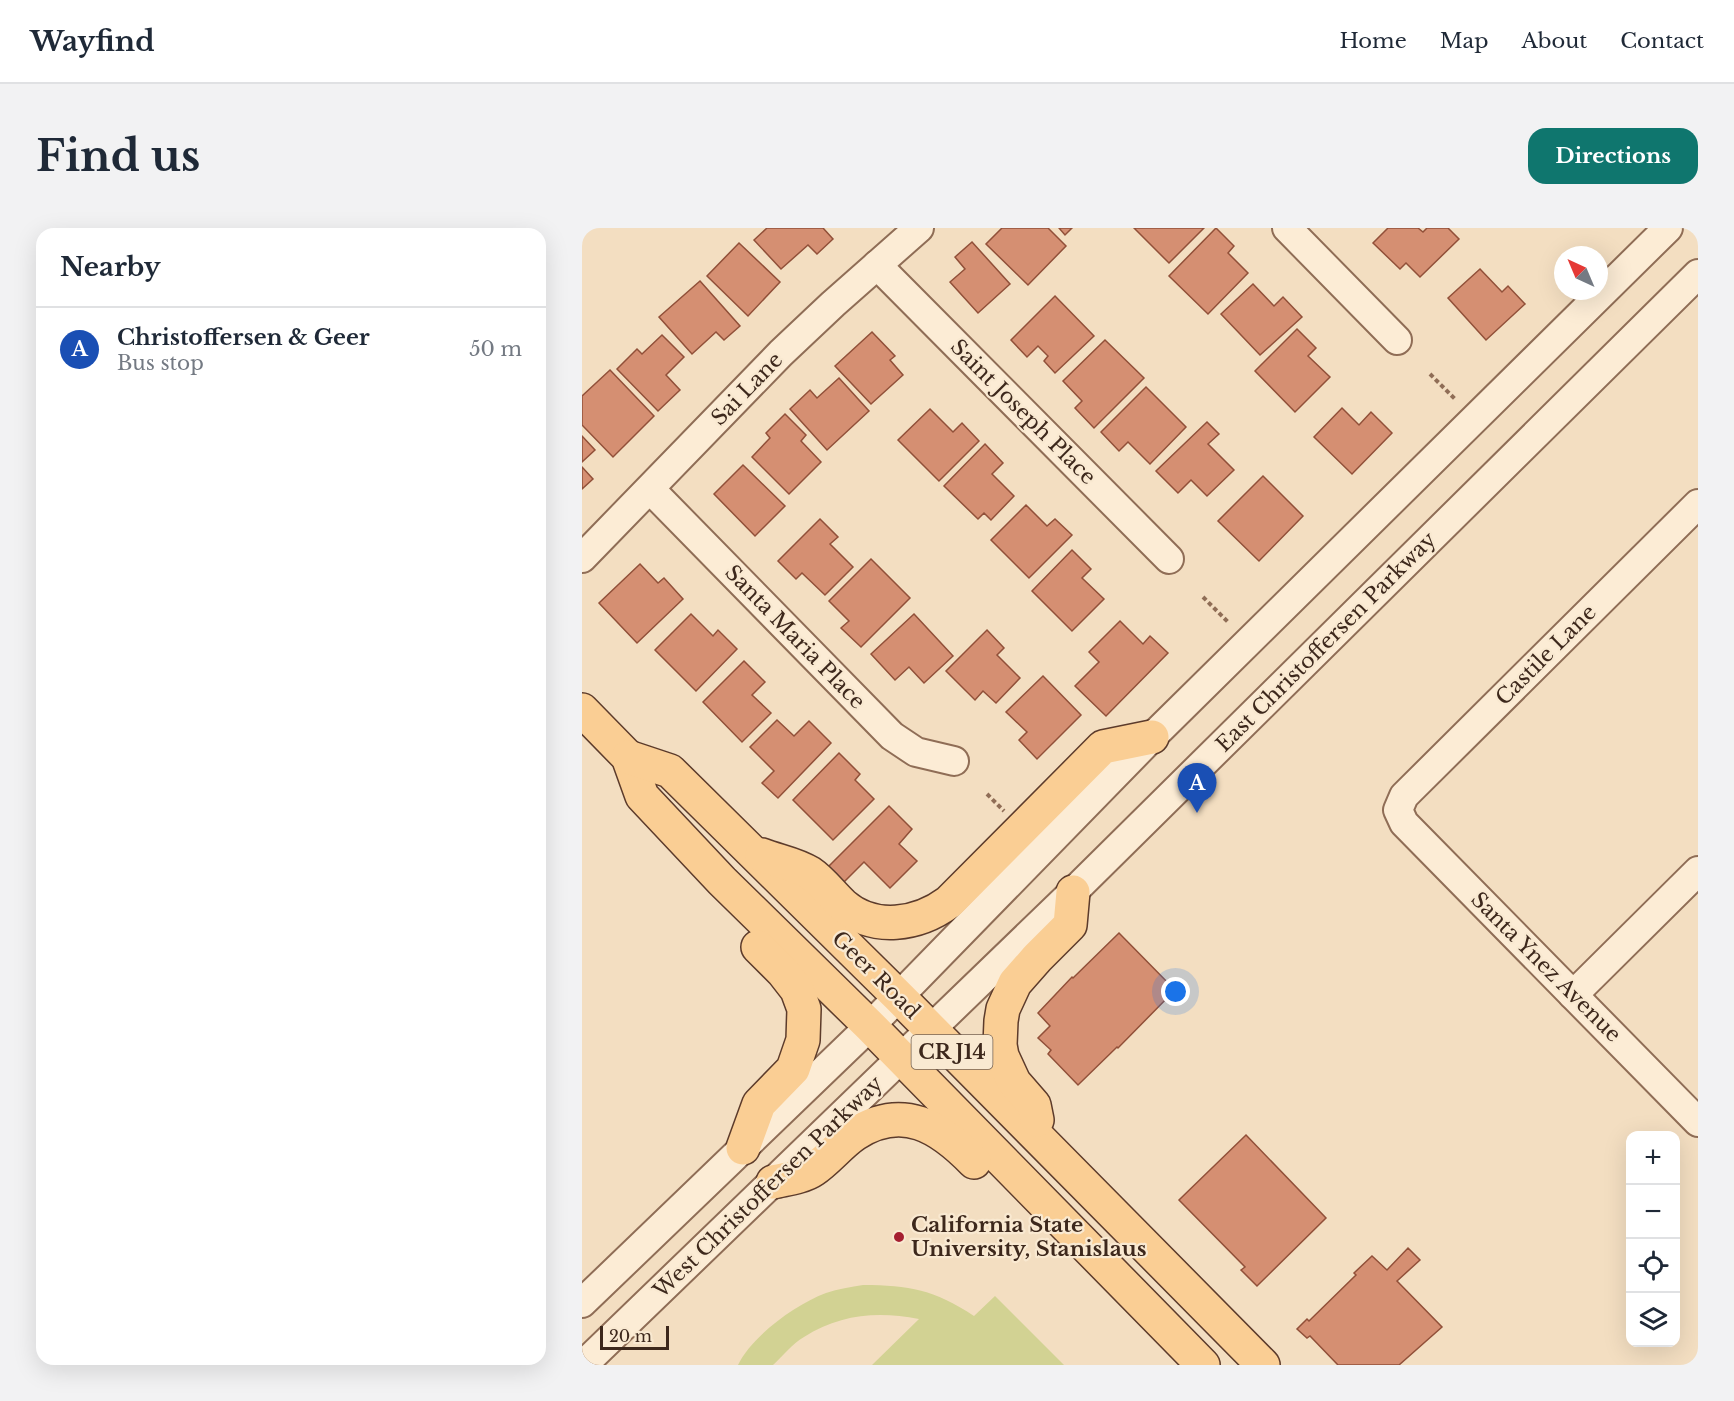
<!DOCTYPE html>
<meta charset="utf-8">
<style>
:root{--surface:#fff;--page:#f2f2f3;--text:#1f2937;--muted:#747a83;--line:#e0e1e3;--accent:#0f766e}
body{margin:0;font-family:"Libre Baskerville",serif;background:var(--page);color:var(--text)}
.controls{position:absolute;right:18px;bottom:18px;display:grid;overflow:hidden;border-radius:12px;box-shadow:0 6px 24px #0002}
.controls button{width:54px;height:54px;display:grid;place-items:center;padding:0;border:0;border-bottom:2px solid var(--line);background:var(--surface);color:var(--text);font:30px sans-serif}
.compass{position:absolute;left:972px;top:18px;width:54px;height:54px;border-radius:50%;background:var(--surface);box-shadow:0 6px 24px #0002;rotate:316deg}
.scale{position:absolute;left:18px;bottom:15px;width:69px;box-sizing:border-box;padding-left:6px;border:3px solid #3d281c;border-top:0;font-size:16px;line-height:21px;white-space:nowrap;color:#3d281c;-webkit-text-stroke:4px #f9e9d1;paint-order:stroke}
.you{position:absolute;left:594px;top:764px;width:21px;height:21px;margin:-15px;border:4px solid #fff;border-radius:50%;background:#1a73e8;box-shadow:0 0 0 9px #1a73e833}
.badge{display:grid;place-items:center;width:39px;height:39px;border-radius:50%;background:var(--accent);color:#fff;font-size:20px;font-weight:700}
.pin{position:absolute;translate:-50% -50px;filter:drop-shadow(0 2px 3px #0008)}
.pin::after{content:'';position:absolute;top:32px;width:21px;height:18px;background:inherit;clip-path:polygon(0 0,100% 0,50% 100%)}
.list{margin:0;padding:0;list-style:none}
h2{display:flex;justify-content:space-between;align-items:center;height:78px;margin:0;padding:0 24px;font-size:26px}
h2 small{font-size:20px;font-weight:400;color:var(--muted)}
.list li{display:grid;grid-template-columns:39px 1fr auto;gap:18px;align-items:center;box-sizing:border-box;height:84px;padding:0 24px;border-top:2px solid var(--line)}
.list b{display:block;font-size:22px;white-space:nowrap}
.list p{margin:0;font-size:20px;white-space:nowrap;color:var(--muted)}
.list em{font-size:20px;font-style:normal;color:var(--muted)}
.icon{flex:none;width:33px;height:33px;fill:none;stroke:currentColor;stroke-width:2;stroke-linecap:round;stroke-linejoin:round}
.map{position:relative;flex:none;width:1116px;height:1137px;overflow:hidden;border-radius:18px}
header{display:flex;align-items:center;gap:36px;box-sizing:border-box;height:84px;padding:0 30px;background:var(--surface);border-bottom:2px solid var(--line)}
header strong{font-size:28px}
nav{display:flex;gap:33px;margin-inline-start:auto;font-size:21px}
.intro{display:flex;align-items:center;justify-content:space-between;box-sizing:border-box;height:144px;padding:0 36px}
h1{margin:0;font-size:42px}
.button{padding:15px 27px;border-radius:18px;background:var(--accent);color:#fff;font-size:21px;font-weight:700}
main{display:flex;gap:36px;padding:0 36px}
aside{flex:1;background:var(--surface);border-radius:18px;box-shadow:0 6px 24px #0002}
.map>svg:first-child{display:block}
.green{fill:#d2d293}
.building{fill:#d58f72;stroke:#915039;stroke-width:1.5}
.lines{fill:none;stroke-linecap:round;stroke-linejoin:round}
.minor-casing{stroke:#8f6d56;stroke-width:32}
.major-casing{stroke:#5c3b2b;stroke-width:36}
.path{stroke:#8f6d56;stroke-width:4;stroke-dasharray:4.5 3;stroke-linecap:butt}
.minor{stroke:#fcecd5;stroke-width:28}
.major{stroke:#face94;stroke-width:33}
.poi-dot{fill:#a51f31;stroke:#f9e9d1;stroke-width:2}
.labels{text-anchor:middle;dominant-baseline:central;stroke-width:4.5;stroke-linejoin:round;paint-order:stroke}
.shield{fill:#f9e9d1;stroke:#756252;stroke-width:1.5}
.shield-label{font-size:20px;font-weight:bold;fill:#3d281c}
.street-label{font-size:21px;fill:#3d281c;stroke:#f9e9d1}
.poi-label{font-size:21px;font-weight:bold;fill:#3d281c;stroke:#f9e9d1;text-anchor:start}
</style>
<header>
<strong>Wayfind</strong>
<nav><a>Home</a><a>Map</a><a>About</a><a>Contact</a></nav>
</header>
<div class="intro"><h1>Find us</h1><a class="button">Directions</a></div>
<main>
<aside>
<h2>Nearby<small></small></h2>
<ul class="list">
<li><span class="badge" style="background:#1a4fb4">A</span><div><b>Christoffersen &amp; Geer</b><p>Bus stop</p></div><em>50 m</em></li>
</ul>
</aside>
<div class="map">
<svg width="1116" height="1137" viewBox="0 0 1116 1137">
<rect width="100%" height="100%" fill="#f3dec1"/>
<path class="green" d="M281,1057C327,1057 353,1062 392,1088L413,1068L482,1137H290L337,1091C296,1083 258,1086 222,1109C210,1116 201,1128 191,1137H156C170,1108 214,1076 244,1065C256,1061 269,1059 281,1057Z"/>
<g class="building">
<polygon points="185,0 241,0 251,11 235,26 226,17 199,41 172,12"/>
<polygon points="420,0 466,0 484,18 446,57 404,16"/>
<polygon points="477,0 490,0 483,7"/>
<polygon points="552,0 622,0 587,35"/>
<polygon points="634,0 652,18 646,25 666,45 626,86 587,48"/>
<polygon points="806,0 836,0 841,4 845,0 866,0 877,11 838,49 824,35 818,41 791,15"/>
<polygon points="390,14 428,56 396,85 368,54 383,41 373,29"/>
<polygon points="157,15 198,54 166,88 125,48"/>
<polygon points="898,41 920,64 926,58 943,76 904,112 866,70"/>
<polygon points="118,53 158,98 142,112 134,104 110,126 77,89"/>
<polygon points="671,56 692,78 701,69 720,89 678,127 639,86"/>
<polygon points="473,68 512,108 473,145 462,133 466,128 456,118 445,129 429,112"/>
<polygon points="715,101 734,120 726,128 748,149 713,184 673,143"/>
<polygon points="290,104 313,128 308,132 321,147 289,176 253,138"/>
<polygon points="80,107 102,129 84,147 98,162 76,183 35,141 55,121 60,126"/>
<polygon points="523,112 562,150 512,200 493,180 500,173 481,153"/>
<polygon points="28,142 72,188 31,229 0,197 0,168"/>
<polygon points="257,150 287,183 245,222 208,181 228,162 235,170"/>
<polygon points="564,159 604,199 568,236 546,214 537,223 519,204"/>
<polygon points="760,180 777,197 789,184 810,205 770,246 732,209"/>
<polygon points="348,181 371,204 380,195 397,213 357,253 316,212"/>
<polygon points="203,186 224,207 219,213 239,234 207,266 170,229 188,210 184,205"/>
<polygon points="625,194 637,206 626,216 652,242 625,268 609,252 596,265 574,243"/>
<polygon points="0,208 13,222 0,234"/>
<polygon points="403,216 421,235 410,246 432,268 409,292 402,285 396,291 362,258"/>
<polygon points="161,237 203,278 173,308 132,266"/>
<polygon points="0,239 11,251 0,261"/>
<polygon points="681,248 721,288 677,333 636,293"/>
<polygon points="444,277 465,298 473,291 490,307 447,350 409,312"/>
<polygon points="238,291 256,309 248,316 271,339 243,367 220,345 214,351 196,333"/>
<polygon points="490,322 509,341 500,350 522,371 490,403 450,363"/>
<polygon points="289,331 328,370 279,419 259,400 267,393 247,373"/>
<polygon points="58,336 76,355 82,350 101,371 55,415 17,375"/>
<polygon points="109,386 131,408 136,402 155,421 114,463 73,422"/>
<polygon points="332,386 371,428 342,455 327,439 313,452 289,426"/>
<polygon points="538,393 561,416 568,408 586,425 524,488 493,458 517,434 507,424"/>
<polygon points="405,402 422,420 415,427 438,450 414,475 401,463 393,472 364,443"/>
<polygon points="162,433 183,454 170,467 189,485 160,514 121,474"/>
<polygon points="461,448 499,487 455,531 437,512 445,504 424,484"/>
<polygon points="195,492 212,508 227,493 249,515 196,570 180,555 192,543 168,519"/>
<polygon points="257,525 278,546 273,552 292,571 251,612 211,572"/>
<polygon points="307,578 330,601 317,616 335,633 308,660 282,634 260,656 244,641"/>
<polygon points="537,705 593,762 536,820 535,819 496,857 466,826 469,822 456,810 468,798 456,785 490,749 491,750"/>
<polygon points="664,907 744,990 675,1058 659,1042 663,1039 597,972"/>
<polygon points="826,1020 838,1032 815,1053 860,1099 817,1137 756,1137 728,1108 725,1110 715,1101 725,1091 727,1093 774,1047 772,1045 790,1028 805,1042"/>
</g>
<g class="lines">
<defs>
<g id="minor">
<polyline points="705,0 815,112"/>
<polyline points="295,37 587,331"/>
<polyline points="68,261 310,508 334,524 372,533"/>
<polyline points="1116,276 822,568 816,582 822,595 1116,894"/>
<polyline points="0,330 199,125 251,76 337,0"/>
<polyline points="991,767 1116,643"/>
<polyline points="0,1075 288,798 570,509 1086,0"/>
<polyline points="1,1137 491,664 1116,46"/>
</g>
<g id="major">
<polyline points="0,482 46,529 60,568 140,653 288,798 621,1137"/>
<polyline points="46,529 88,543 317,769 681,1137"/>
<path d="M180,627C195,633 214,636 228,645C240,653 250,667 261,677C292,704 336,697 367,674L521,519L570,509"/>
<polyline points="455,892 452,877 432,854 420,828 418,817 419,793 421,781 433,755 455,730 488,697 491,664"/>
<polyline points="161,920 177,876 211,841 221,812 222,781 215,762 201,744 176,719"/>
<path d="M191,954C203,951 221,949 231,942C246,932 258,916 273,906C321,875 358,899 392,934"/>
</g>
</defs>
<use href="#minor" class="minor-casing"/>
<use href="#major" class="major-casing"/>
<g class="path">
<polyline points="848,146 874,172"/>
<polyline points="621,369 647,395"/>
<polyline points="405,566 422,583"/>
</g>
<use href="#minor" class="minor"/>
<use href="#major" class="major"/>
</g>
<circle class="poi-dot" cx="317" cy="1009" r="6"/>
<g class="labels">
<rect class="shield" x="329.5" y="807" width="81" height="34" rx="4.5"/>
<g class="shield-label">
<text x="370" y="824">CR J14</text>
</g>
<g class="street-label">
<text transform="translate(165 161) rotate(-46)">Sai Lane</text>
<text transform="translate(441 184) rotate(45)">Saint Joseph Place</text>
<text transform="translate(213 409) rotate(46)">Santa Maria Place</text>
<text transform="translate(744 414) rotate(-45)">East Christoffersen Parkway</text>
<text transform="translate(964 427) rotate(-45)">Castile Lane</text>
<text transform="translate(964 739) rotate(45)">Santa Ynez Avenue</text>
<text transform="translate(294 747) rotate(45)">Geer Road</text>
<text transform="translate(186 959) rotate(-44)">West Christoffersen Parkway</text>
</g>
<g class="poi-label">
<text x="329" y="997">California State<tspan x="329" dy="24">University, Stanislaus</tspan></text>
</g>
</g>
</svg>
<div class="controls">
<button>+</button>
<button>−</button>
<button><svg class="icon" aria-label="locate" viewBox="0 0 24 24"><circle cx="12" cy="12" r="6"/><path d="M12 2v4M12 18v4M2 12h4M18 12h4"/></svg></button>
<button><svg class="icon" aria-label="layers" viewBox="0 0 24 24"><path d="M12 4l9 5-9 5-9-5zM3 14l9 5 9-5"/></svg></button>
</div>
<svg class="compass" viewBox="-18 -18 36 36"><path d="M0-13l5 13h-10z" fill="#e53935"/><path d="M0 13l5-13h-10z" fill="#747a83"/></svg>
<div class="scale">20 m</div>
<div class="you"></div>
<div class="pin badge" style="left:615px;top:585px;background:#1a4fb4">A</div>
</div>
</main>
